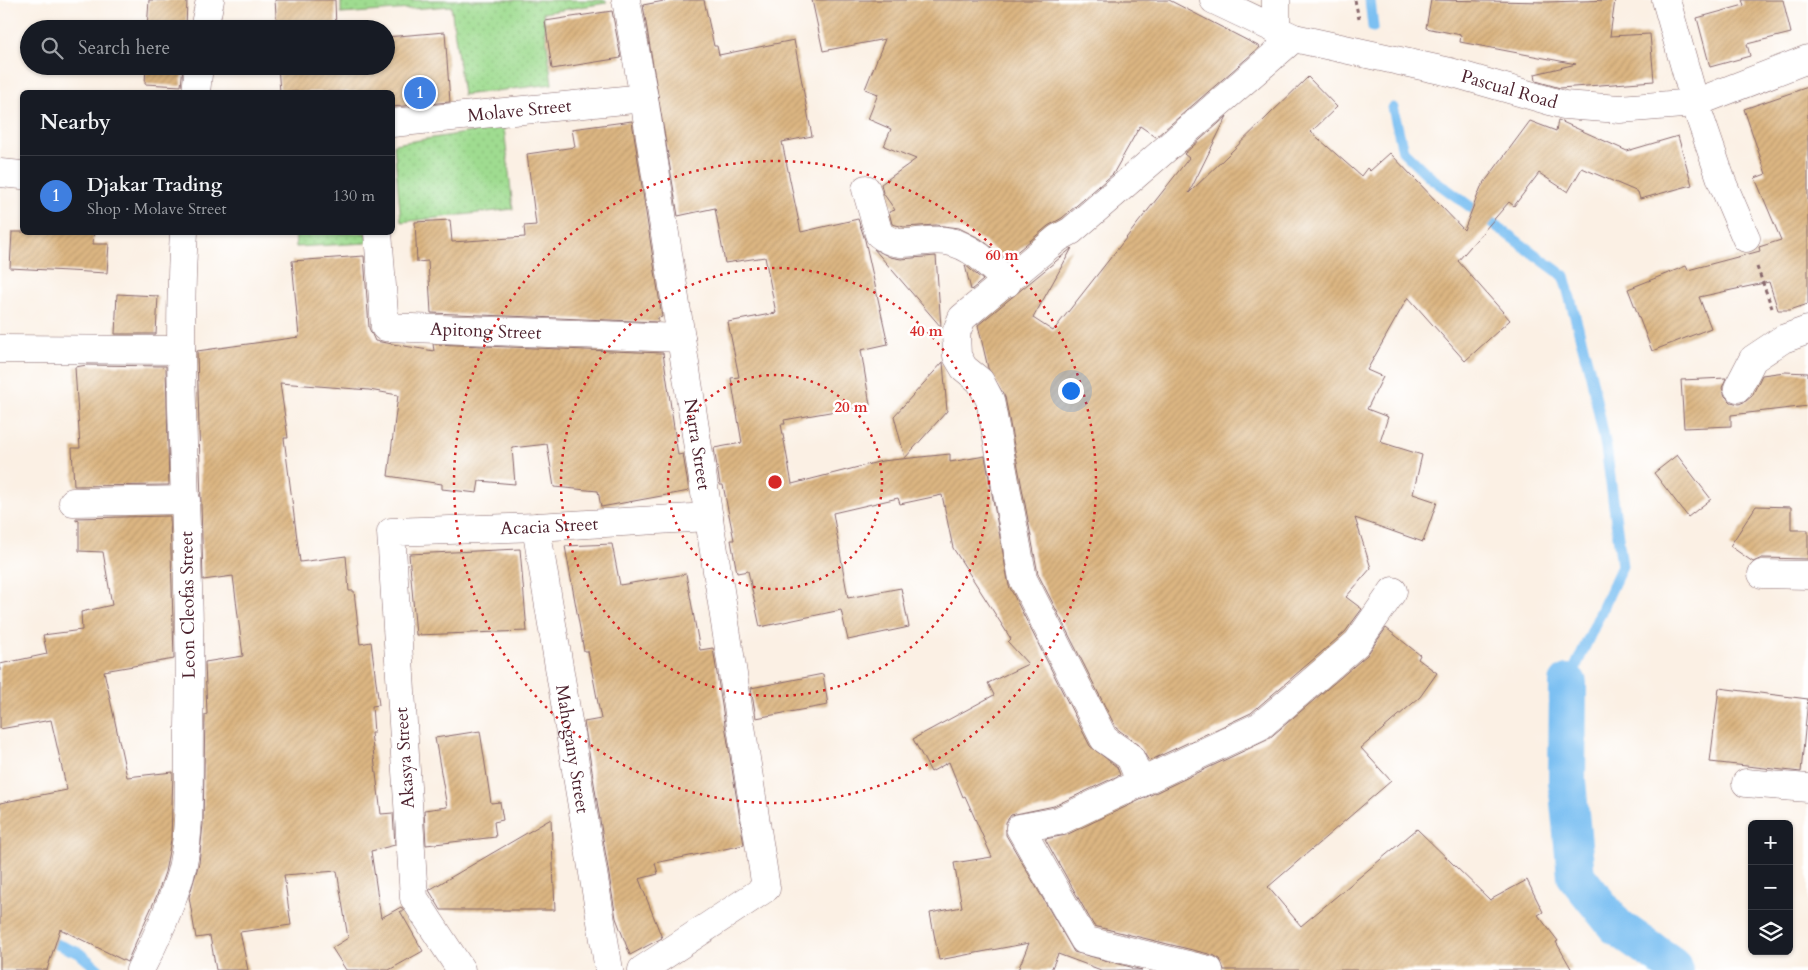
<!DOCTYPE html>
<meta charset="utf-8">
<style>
:root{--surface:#171b24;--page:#20242c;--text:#f1f3f6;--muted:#9ea1a6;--line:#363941;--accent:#1f6fb2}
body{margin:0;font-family:Cardo,serif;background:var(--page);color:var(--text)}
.controls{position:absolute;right:15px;bottom:15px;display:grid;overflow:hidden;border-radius:8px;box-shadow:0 1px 4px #0004}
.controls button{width:45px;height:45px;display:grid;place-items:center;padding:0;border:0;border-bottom:1px solid var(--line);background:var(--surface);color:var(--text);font:25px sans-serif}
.you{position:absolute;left:1070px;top:390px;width:18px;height:18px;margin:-12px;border:4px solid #fff;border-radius:50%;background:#1a73e8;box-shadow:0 0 0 8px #1a73e833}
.badge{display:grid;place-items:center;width:32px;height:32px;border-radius:50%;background:var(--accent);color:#fff;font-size:16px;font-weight:700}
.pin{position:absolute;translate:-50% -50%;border:2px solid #fff;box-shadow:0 1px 5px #0006}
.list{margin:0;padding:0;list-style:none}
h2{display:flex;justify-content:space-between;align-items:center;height:65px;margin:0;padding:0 20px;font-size:21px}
h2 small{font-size:16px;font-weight:400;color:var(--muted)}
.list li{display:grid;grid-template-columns:32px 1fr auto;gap:15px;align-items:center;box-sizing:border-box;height:80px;padding:0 20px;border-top:1px solid var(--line)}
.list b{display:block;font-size:19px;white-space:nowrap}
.list p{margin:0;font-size:16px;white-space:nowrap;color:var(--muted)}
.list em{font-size:16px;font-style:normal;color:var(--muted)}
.icon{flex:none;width:28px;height:28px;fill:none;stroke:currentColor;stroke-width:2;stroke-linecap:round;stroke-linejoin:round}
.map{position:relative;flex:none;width:1808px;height:970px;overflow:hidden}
.search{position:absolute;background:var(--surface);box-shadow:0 1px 4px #0004;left:20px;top:20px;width:375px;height:55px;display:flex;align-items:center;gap:12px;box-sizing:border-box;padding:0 18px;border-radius:28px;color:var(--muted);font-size:19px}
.panel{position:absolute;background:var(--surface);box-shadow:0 1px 4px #0004;left:20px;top:90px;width:375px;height:145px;border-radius:8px}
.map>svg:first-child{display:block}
.grass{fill:url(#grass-dots);stroke:#747e5e}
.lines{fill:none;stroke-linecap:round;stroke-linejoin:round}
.stream{stroke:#7bc0f2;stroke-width:11}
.canal{stroke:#7bc0f2;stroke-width:38}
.building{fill:url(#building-hatch)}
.minor-casing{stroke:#88686c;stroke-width:29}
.path{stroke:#88686c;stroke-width:3;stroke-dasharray:4 4;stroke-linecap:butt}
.minor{stroke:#fff;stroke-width:28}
.ring{fill:none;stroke:#d62828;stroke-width:2.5;stroke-dasharray:2.5 5}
.labels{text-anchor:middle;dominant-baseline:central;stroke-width:5;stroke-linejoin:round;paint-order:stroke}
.street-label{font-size:18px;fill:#4a1f2b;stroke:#fff}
.centre{fill:#d62828;stroke:#fff;stroke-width:2.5}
.ring-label{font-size:15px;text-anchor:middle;font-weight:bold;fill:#d62828;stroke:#fff;stroke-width:5;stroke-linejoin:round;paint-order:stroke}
</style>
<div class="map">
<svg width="1808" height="970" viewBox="0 0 1808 970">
<defs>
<pattern id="grass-dots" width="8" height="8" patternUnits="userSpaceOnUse" patternTransform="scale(1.25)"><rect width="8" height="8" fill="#9fdc90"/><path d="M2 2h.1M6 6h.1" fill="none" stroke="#8abc7c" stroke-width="1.8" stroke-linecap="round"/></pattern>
<pattern id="building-hatch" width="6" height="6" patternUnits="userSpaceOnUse" patternTransform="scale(1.25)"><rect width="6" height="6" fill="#dcb682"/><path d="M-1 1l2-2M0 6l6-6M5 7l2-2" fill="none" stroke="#be9c70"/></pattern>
</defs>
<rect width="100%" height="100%" fill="#fff"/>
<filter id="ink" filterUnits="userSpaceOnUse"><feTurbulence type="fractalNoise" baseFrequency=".02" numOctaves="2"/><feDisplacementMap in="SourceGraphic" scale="10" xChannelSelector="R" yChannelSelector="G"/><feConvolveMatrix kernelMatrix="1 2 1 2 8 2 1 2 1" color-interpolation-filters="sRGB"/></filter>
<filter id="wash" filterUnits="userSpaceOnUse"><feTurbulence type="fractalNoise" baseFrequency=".0096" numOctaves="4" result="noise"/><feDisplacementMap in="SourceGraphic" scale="20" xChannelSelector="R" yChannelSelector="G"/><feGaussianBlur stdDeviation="1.12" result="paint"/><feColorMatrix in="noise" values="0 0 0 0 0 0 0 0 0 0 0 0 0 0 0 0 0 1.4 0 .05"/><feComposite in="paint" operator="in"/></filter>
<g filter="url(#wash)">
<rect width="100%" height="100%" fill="#fbf0e4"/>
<g class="grass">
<polygon points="341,0 606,0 606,3 543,13 552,84 463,95 451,6 341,14"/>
<polygon points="504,127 513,209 401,222 394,144"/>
<polygon points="295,233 366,233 367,243 296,247"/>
</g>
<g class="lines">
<g class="stream">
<polyline points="1370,0 1373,27"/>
<polyline points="1393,108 1403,151 1430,177 1564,276 1591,376 1606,447 1622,566 1568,683"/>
<polyline points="41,938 79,953 99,970"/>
</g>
<polyline class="canal" points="1568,683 1567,781 1576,876 1616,926 1672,965 1674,970"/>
</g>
<g id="blocks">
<g class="building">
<polygon points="149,0 187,0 186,29 147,29"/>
<polygon points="275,0 335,0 336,29 277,29"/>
<polygon points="669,0 704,0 714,46 717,46 719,55 794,40 812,136 782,142 801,232 858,219 865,240 888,344 861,350 870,405 784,420 785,424 781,424 792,484 882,461 950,454 950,462 985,456 1009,586 1090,746 1117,767 1120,775 1054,806 1011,815 1006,822 1006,835 1074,952 1142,970 1101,970 1058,954 1051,970 1018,970 1029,943 939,960 930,913 962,907 954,863 992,857 965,796 963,797 949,762 931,772 913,739 994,695 988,683 1028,664 1008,642 1011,639 953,548 942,495 900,504 898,498 833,513 848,598 901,588 909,627 848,640 841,610 760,627 748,571 737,573 731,540 734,540 723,485 720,485 714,448 742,443 731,378 739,377 728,322 776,313 765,257 725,263 715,208 678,216 643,5"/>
<polygon points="812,0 1169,0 1260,47 1156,137 1140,126 1113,174 1062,218 1048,226 1007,260 981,239 959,228 936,225 904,227 892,224 889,212 895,210 883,193 881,184 916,159 884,146 891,129 868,119 878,94 865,89 885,39 823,51"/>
<polygon points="1431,0 1546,2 1615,0 1610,36 1650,34 1654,81 1560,88 1536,81 1535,74 1576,64 1460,42 1461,35 1426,28"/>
<polygon points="1742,0 1783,0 1791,33 1747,44 1750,56 1710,67 1697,18 1744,5"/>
<polygon points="612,11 621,58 552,69 545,21"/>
<polygon points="445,32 450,102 392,107 392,92 280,92 278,66 386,66 386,37"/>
<polygon points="146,66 183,66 181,86 145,84"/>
<polygon points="1308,77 1337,107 1311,132 1361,176 1367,168 1370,171 1390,153 1464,230 1481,187 1530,121 1556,131 1558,120 1627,151 1678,136 1692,185 1640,199 1638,192 1582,168 1568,192 1539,173 1514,206 1509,202 1458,261 1510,320 1465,361 1408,297 1367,370 1383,377 1367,409 1388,417 1380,442 1422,455 1413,494 1437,502 1423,542 1355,518 1371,568 1346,597 1362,609 1345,632 1251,713 1149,761 1139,745 1116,728 1038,574 1005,397 988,368 978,325 1072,248 1033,318 1053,331 1189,158 1184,154 1227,116 1189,193"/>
<polygon points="1808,87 1808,304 1790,310 1778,310 1769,282 1699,297 1711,328 1652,351 1628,289 1686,266 1688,270 1760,251 1759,247 1781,240 1755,178 1766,174 1744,109"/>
<polygon points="632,121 662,317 658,318 658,322 431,313 428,261 417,262 415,222 450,220 452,242 525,237 524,226 536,225 527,154 575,147 572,129"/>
<polygon points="12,232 94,232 93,244 109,244 107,273 10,268"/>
<polygon points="874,249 890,257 901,259 936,256 941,327"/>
<polygon points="364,256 369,328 375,341 434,351 433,344 663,353 678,455 683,454 689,491 601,507 598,491 554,487 547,444 512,448 515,484 479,481 477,493 442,489 442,484 388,476 398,395 369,390 280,383 288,438 284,438 300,562 346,556 349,591 354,591 360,644 371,642 379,705 372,706 374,733 371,733 381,814 393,813 395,845 371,851 381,918 401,907 404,911 400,911 423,951 389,970 346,970 332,948 348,938 337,871 284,875 291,925 240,932 248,970 216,970 210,936 196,938 189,897 199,863 203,824 205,715 207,714 205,662 243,656 233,576 203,580 197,351 299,337 292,261"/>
<polygon points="965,265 983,280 971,290"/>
<polygon points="117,294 158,296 156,334 115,334"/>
<polygon points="943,362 947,411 905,458 894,416"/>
<polygon points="87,365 166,366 169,485 74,486 72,448 80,448 75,367"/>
<polygon points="1785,372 1808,373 1808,406 1731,415 1731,426 1684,428 1681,380 1726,378 1722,388 1725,396 1731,402 1739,404 1746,401 1752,396 1762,375"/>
<polygon points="1677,455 1711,499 1688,517 1654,473"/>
<polygon points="1756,506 1791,507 1791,530 1808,530 1808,559 1762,558 1753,562 1730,546"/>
<polygon points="170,516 174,659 104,671 127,777 173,772 171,840 165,872 157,895 127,962 60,929 47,970 0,970 0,803 67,790 51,720 0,729 0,664 47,654 43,635 82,630 81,612 112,605 103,552 79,551 79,520 76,521 76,518"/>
<polygon points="612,544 620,585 686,574 700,650 713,648 744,845 655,863 658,874 639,879 662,938 630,955 616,918 584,722 601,719 588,651 584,651 565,546"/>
<polygon points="520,549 527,631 416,635 409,554"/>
<polygon points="1386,628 1420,655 1418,659 1437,673 1420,697 1361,748 1391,781 1268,887 1301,926 1417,829 1490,900 1527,880 1543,912 1538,915 1558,941 1556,942 1572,970 1224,970 1220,959 1213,955 1094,926 1045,839 1066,835 1267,740 1367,655"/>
<polygon points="823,674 828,705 756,718 751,688"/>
<polygon points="1719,688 1808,699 1801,772 1710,762"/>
<polygon points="480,731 491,803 500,802 503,820 494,822 496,837 426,845 424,810 447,807 435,738"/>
<polygon points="551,819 555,910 441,910 429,890"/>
</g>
</g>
</g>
<g filter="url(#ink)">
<use href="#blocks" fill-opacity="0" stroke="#88686c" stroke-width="1"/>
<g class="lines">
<defs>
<g id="minor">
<path id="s1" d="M626,0L644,98L766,888L642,970"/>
<path id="s2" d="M1214,0L1294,38L1450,72L1564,105L1620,109L1695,103L1808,59"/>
<polyline points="1666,0 1695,103 1722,182 1746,238"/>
<polyline points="204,29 210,0"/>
<polyline points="1276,30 1276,0"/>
<polyline points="196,92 199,66"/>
<path id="s3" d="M392,123L644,98"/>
<polyline points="0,173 22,175"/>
<path d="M866,189L879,234C900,252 922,237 946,241C972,245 990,265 1007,283"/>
<path id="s4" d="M378,232L385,327L681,338"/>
<polyline points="0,349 181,350"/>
<polyline points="1738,388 1753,359 1783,339 1808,330"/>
<polyline points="73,502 186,500"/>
<path id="s5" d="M536,527L609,970"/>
<polyline points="1762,574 1808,575"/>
<polyline points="1141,783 1130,757 1104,739 1023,579 990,400 980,381 964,368 957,356 956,333 962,318 1058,238 1071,231 1294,38"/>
<polyline points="1746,783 1808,788"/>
<path d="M140,970C156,940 170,908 180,876C192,834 188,772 189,728C193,563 174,398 184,232"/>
<path id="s6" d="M461,970L414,898L391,532L536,527L709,517"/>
<polyline points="1209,970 1084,940 1020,828 1059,821 1260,726 1357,643 1393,591"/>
</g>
</defs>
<use href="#minor" class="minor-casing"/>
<g class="path">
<polyline points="1355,0 1359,19"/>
<polyline points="1757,267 1772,308"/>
</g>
<use href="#minor" class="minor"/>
</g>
</g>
<g class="ring">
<circle cx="775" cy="482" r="107"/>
<circle cx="775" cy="482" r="214"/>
<circle cx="775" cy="482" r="321"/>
</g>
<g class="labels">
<g class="street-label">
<text stroke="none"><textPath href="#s2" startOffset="310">Pascual Road</textPath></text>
<text stroke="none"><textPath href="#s3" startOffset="128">Molave Street</textPath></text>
<text stroke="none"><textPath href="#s4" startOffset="196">Apitong Street</textPath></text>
<text stroke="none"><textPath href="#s1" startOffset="450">Narra Street</textPath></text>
<text stroke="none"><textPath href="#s6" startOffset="611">Acacia Street</textPath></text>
<text transform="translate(188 605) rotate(-91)">Leon Cleofas Street</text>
<text stroke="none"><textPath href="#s5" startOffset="225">Mahogany Street</textPath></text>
<text transform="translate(405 758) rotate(-94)">Akasya Street</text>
</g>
</g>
<circle cx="775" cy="482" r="8" class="centre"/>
<g class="ring-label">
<text x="1002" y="260">60 m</text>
<text x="926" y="336">40 m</text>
<text x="851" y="412">20 m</text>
</g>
</svg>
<div class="controls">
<button>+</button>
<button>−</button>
<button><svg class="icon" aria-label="layers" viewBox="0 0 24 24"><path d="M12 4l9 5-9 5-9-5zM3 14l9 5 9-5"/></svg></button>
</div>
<div class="you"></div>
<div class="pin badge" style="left:420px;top:93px;background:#3f7fe0">1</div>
<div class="search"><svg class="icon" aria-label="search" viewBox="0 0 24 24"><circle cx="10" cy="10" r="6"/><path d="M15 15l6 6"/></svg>Search here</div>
<section class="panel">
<h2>Nearby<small></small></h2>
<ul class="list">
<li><span class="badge" style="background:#3f7fe0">1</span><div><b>Djakar Trading</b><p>Shop · Molave Street</p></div><em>130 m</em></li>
</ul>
</section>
</div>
